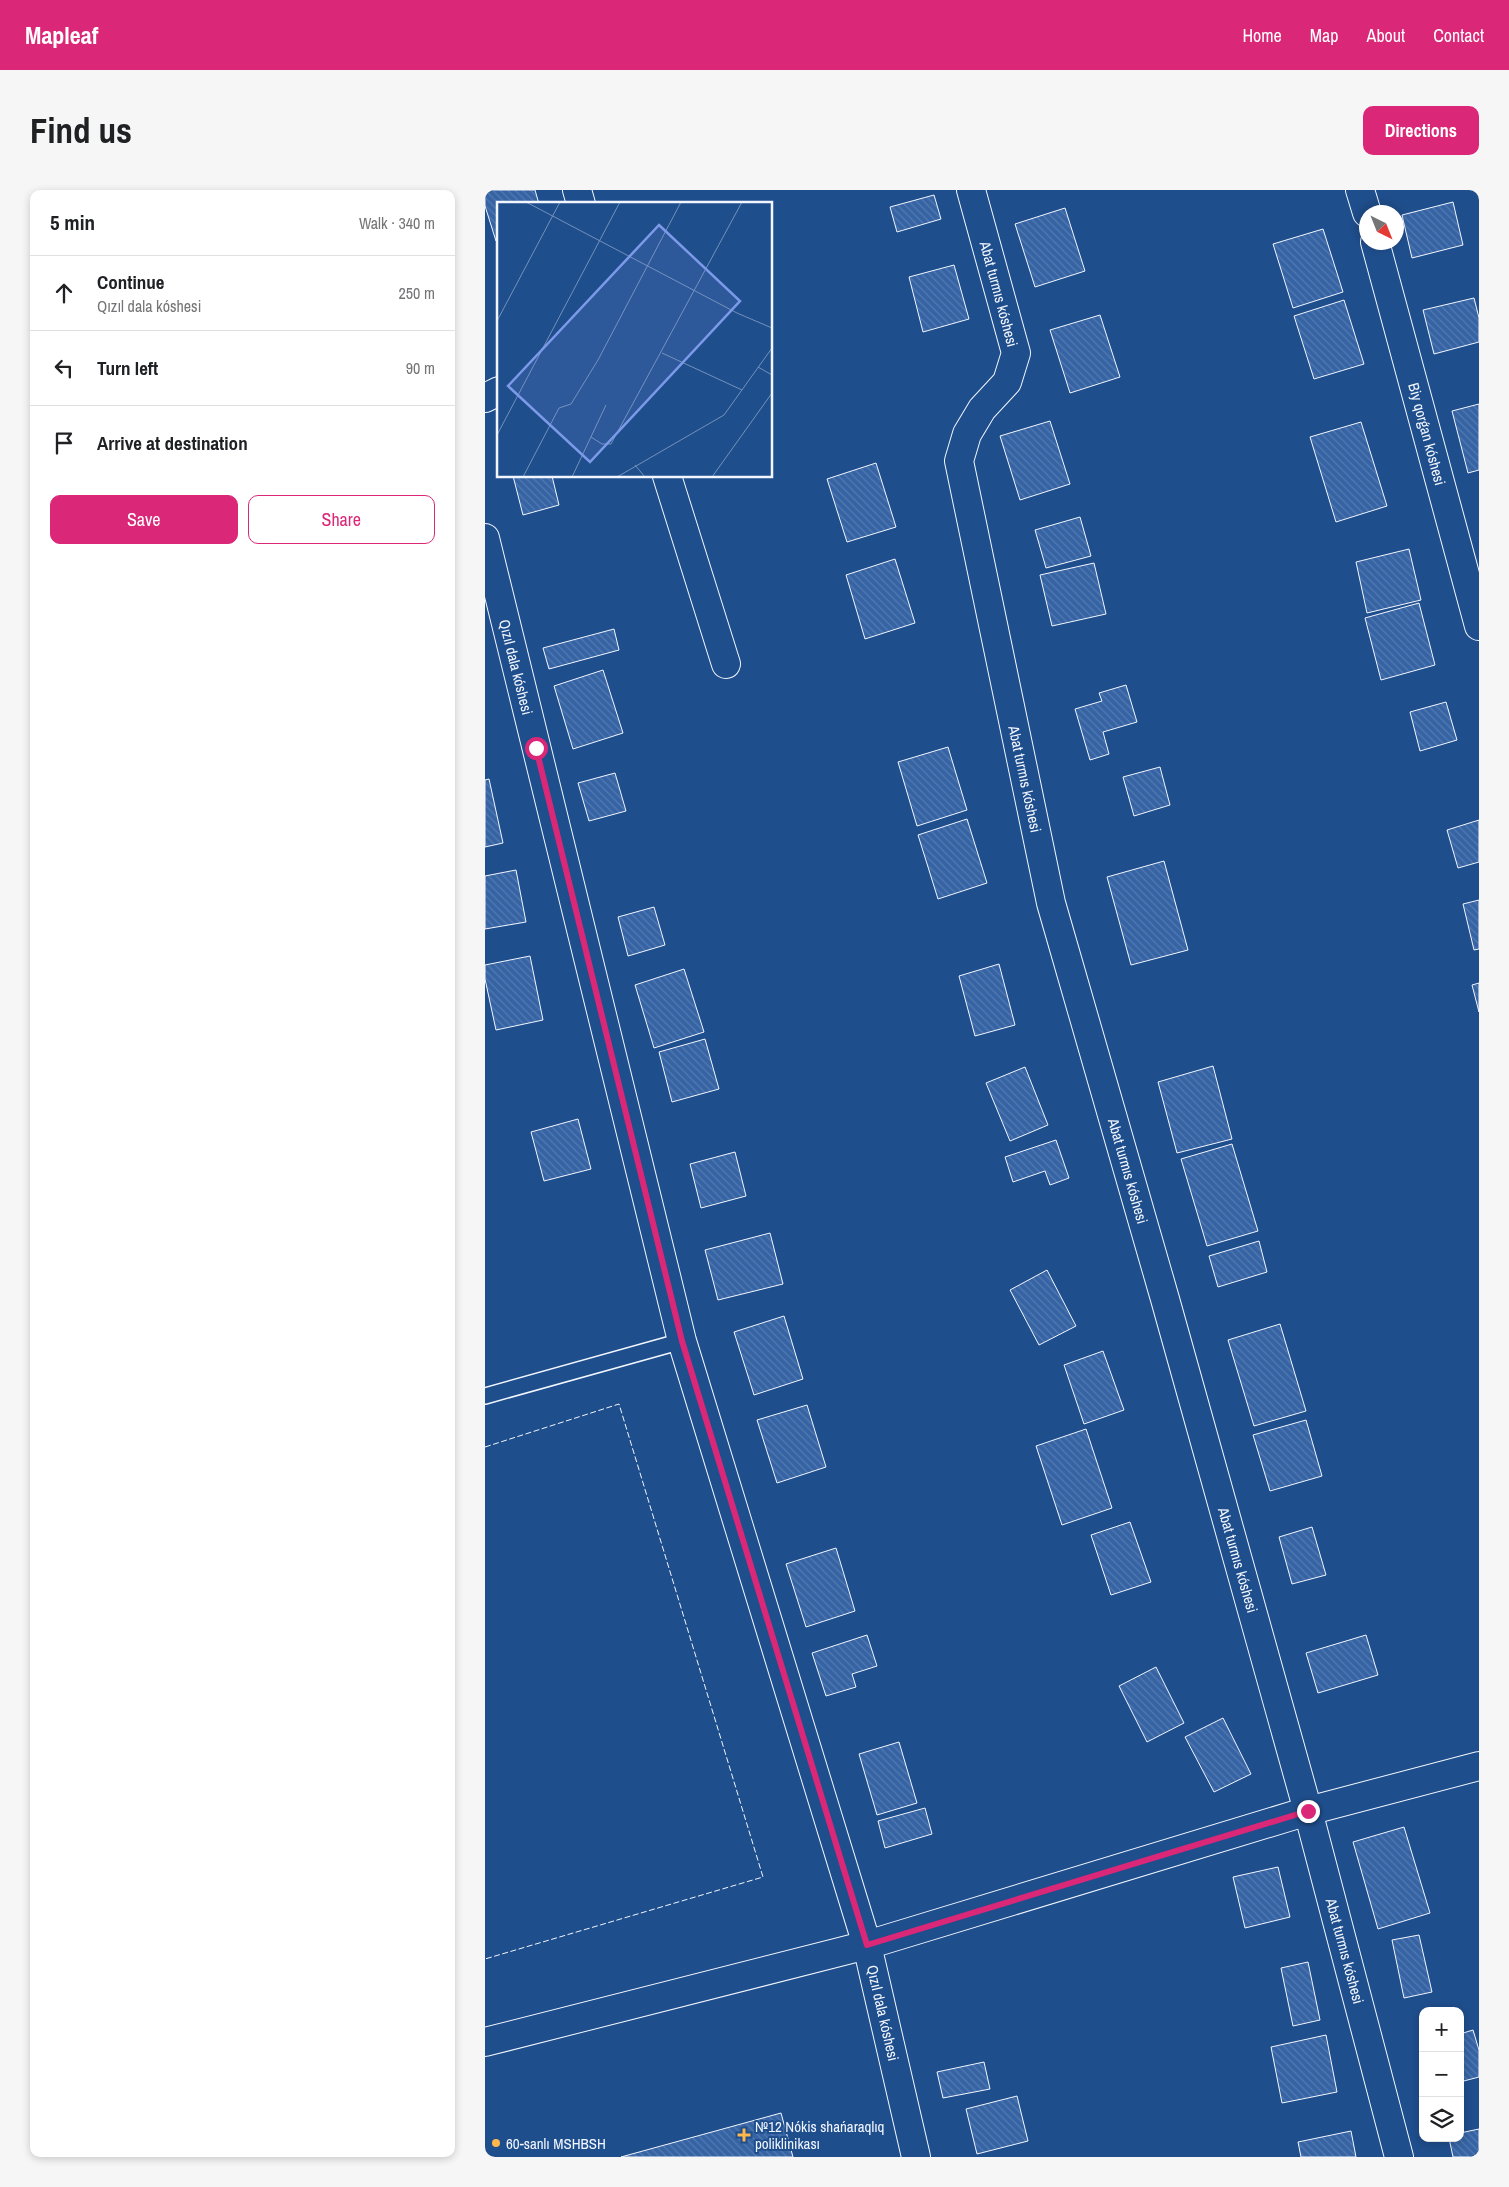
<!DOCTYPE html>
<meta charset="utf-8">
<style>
:root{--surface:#fff;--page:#f6f6f6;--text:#202124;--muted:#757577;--line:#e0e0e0;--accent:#db2777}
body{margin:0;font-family:"Archivo Narrow",sans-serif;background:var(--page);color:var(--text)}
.controls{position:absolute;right:15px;bottom:15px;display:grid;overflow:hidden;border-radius:10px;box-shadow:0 2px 8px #0003}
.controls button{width:45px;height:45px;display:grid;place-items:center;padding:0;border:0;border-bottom:1px solid var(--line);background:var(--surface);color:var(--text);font:25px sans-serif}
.compass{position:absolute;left:874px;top:15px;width:45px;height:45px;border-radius:50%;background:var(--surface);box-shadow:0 2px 8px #0003;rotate:137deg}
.stop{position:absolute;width:15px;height:15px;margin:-11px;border:4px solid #db2777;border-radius:50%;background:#fff}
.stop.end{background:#db2777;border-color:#fff;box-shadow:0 1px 5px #0008}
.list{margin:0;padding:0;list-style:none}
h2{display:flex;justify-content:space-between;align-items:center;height:65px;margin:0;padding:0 20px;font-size:21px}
h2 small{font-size:16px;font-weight:400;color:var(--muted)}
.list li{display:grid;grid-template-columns:32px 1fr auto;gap:15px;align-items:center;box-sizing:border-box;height:75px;padding:0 20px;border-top:1px solid var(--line)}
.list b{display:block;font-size:19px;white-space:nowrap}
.list p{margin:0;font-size:16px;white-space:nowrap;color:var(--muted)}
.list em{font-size:16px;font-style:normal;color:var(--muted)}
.actions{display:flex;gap:10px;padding:15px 20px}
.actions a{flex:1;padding:11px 0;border:1px solid var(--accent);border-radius:10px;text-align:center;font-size:18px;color:var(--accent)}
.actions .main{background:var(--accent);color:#fff}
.icon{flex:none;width:28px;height:28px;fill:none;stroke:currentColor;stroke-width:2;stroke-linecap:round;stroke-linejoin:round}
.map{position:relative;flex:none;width:994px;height:1967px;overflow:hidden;border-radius:10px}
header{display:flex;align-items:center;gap:30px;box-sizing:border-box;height:70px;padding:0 25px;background:var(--accent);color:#fff}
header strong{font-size:24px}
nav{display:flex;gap:28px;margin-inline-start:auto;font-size:18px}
.intro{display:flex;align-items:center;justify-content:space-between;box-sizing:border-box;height:120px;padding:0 30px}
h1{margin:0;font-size:35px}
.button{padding:12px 22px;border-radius:10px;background:var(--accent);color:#fff;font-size:18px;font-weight:700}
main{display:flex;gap:30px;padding:0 30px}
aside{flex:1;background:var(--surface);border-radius:10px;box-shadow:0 2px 8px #0003}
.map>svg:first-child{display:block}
.building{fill:url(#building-back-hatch);stroke:#f2f6ff}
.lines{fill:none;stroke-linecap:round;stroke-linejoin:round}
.lane-casing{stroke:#f2f6ff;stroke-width:18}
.street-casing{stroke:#f2f6ff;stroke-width:30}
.lane{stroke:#1f4e8c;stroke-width:15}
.street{stroke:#1f4e8c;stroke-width:28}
.fence{stroke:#f2f6ff;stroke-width:1;stroke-dasharray:6 2.5;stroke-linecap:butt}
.route{stroke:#db2777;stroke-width:6}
.poi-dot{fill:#ffb74d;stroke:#1f4e8c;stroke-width:2}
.labels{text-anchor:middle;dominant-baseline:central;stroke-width:4;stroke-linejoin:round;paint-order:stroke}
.street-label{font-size:15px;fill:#f2f6ff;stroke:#1f4e8c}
.poi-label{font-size:15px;fill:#f2f6ff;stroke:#1f4e8c;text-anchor:start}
.inset-road{fill:none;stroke:#7391ba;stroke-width:1}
.view{fill:#7d9aea;fill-opacity:0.15;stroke:#7d9aea;stroke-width:2.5}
.inset-edge{fill:none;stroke:#f2f6ff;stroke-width:2.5}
</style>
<header>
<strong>Mapleaf</strong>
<nav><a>Home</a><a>Map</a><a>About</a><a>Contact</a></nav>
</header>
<div class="intro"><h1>Find us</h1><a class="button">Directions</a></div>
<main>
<aside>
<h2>5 min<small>Walk · 340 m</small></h2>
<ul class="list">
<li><svg class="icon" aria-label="ahead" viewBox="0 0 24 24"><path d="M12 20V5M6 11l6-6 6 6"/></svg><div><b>Continue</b><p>Qızıl dala kóshesi</p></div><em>250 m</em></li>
<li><svg class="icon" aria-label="left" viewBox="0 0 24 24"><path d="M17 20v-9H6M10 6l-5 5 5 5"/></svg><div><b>Turn left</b></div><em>90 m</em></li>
<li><svg class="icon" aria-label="arrive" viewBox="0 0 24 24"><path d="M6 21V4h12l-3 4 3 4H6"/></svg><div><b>Arrive at destination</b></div></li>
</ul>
<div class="actions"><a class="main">Save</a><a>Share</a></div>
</aside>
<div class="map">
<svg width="994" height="1967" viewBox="0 0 994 1967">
<defs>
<pattern id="building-back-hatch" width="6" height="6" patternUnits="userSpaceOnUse" patternTransform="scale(1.25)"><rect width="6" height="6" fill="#3563a3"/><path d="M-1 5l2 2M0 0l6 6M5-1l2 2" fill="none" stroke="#537ab1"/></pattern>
</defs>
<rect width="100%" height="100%" fill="#1f4e8c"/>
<g class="building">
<polygon points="0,0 50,0 54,14 14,14 14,50 11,51 0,16"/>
<polygon points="449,5 456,29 412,42 405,17"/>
<polygon points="968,12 978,55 927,68 917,25"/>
<polygon points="580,18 600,81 550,97 530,34"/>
<polygon points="838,39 858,102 808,118 788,54"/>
<polygon points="469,75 484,129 438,142 424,87"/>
<polygon points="989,108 994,128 994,152 949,164 938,120"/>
<polygon points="859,110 879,174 829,189 809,126"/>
<polygon points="615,125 635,187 585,203 565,140"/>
<polygon points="994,214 994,280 983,283 967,221"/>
<polygon points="565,231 585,294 535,310 515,246"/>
<polygon points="876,232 902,316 851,332 825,247"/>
<polygon points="391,273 411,337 362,352 342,289"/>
<polygon points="28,286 67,286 74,315 38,325"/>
<polygon points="595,327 606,366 561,378 550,340"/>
<polygon points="924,359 936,410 882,423 871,372"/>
<polygon points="410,369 430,433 380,449 361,385"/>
<polygon points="609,373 621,424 567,436 555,385"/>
<polygon points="934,413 950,475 896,490 880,428"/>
<polygon points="129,439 134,460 64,479 58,458"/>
<polygon points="118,480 138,543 88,559 69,496"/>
<polygon points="641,495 652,532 618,542 624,564 605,570 590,519 617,511 614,503"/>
<polygon points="961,512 972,550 935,561 925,522"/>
<polygon points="463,557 482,620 432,636 413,572"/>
<polygon points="675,577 685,615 649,626 638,587"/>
<polygon points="130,583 141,621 104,631 93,593"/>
<polygon points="4,589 18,653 0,657 0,590"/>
<polygon points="482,629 502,693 453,709 433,645"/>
<polygon points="994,630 994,672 973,678 962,640"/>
<polygon points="679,671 703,760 646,775 622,687"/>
<polygon points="31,680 41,732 0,739 0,686"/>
<polygon points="994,710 994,759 989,760 978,714"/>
<polygon points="169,717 180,755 143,766 133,727"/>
<polygon points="45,766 58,830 11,840 0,789 0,775"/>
<polygon points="514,774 530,835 490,846 474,786"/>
<polygon points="199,779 219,842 169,858 150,795"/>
<polygon points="994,793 994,822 987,795"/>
<polygon points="220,849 234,899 187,912 174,862"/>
<polygon points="728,876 747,949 692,963 673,892"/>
<polygon points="540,877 563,935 525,951 501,893"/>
<polygon points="93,929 106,979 59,991 46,942"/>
<polygon points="571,950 584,988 565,995 560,981 528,992 520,967"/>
<polygon points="747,954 773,1041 722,1056 696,969"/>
<polygon points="250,962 261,1006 216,1018 205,974"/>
<polygon points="285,1043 298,1094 233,1110 220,1060"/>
<polygon points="774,1051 782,1082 733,1097 724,1066"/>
<polygon points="562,1080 591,1136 554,1155 525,1100"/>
<polygon points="299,1126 318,1189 269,1205 249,1142"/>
<polygon points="795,1134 821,1221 769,1236 743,1150"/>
<polygon points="618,1161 639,1220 599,1234 579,1175"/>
<polygon points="322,1215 341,1277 292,1293 272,1230"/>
<polygon points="821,1230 837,1286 785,1301 768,1245"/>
<polygon points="601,1239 627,1318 577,1335 551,1256"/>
<polygon points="645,1332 666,1392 626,1405 606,1345"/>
<polygon points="827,1337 841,1385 807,1394 794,1347"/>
<polygon points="351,1358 370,1421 321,1437 301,1374"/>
<polygon points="382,1445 392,1476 367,1484 371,1497 341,1506 327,1463"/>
<polygon points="881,1445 893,1485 833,1503 821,1463"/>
<polygon points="671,1477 699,1533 662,1552 634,1496"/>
<polygon points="738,1528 766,1584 729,1602 700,1547"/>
<polygon points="414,1552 432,1613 392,1625 374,1564"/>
<polygon points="440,1618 447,1644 400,1658 393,1631"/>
<polygon points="919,1637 945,1723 893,1739 868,1652"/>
<polygon points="793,1677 805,1727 760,1738 748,1687"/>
<polygon points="934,1745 947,1802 919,1808 907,1750"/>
<polygon points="823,1772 835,1830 808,1836 796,1778"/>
<polygon points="988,1840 994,1860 994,1887 975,1892 975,1844"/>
<polygon points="841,1845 852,1902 797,1913 786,1857"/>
<polygon points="499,1872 505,1899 458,1908 452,1882"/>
<polygon points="532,1906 543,1951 492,1964 481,1919"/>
<polygon points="296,1923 308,1967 136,1967"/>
<polygon points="994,1939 994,1967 968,1967 964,1948 975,1948 975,1943"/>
<polygon points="866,1941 871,1967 816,1967 813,1952"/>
</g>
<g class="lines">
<defs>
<polyline id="lane" points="0,1206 197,1151"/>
<g id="street">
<polyline points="92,0 96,14"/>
<polyline points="486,0 531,163 522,192 497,219 482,244 474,271 566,713 680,1109 823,1621 914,1967"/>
<polyline points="875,0 882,23"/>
<polyline points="890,52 994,436"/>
<polyline points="0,208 14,201"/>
<polyline points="182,286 241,474"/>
<polyline points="0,348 197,1151 382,1755 431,1967"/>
<polyline points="0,1852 382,1755 823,1621 994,1576"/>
</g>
</defs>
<use href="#lane" class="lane-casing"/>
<use href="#street" class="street-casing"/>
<use href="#lane" class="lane"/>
<use href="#street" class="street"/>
<polyline class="fence" points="0,1257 134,1214 278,1687 0,1769"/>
</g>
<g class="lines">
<polyline class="route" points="51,558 197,1151 382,1755 823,1621"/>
</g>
<g class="poi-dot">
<path d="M256.5 1937.5h5v5h5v5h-5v5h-5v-5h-5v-5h5z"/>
<circle cx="11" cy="1953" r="5"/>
</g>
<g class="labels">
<g class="street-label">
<text transform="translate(514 104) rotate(75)">Abat turmıs kóshesi</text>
<text transform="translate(942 244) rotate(75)">Biy qorǵan kóshesi</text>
<text transform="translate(31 477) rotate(76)">Qızıl dala kóshesi</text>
<text transform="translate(540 589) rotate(78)">Abat turmıs kóshesi</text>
<text transform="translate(643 981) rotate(74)">Abat turmıs kóshesi</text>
<text transform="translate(753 1370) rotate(74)">Abat turmıs kóshesi</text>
<text transform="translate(860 1761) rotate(75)">Abat turmıs kóshesi</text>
<text transform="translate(398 1823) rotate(77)">Qızıl dala kóshesi</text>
</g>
<g class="poi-label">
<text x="270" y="1936">№12 Nókis shańaraqlıq<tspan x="270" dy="17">poliklinikası</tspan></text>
<text x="21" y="1953">60-sanlı MSHBSH</text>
</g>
</g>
<g transform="translate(12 12)">
<rect width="275" height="275" fill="#1f4e8c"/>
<path class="inset-road" d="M29,0L240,111L275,126M0,119L63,0M165,151L245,188M261,165L275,173M0,233L123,0M94,235L105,242H114L245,0M138,263L148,275M26,275L62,206L74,202L101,158L184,0M75,275L109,203M120,275L227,213L275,146M215,275L275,191"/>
<path class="view" d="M162,23L243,99L93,260L11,184Z"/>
<rect width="275" height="275" class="inset-edge"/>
</g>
</svg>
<div class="controls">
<button>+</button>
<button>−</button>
<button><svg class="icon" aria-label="layers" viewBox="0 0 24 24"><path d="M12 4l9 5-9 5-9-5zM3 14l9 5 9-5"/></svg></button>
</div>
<svg class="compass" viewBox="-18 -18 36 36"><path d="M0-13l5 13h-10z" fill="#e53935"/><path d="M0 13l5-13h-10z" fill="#757577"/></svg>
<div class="stop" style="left:51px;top:558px"></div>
<div class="stop end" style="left:823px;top:1621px"></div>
</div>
</main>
